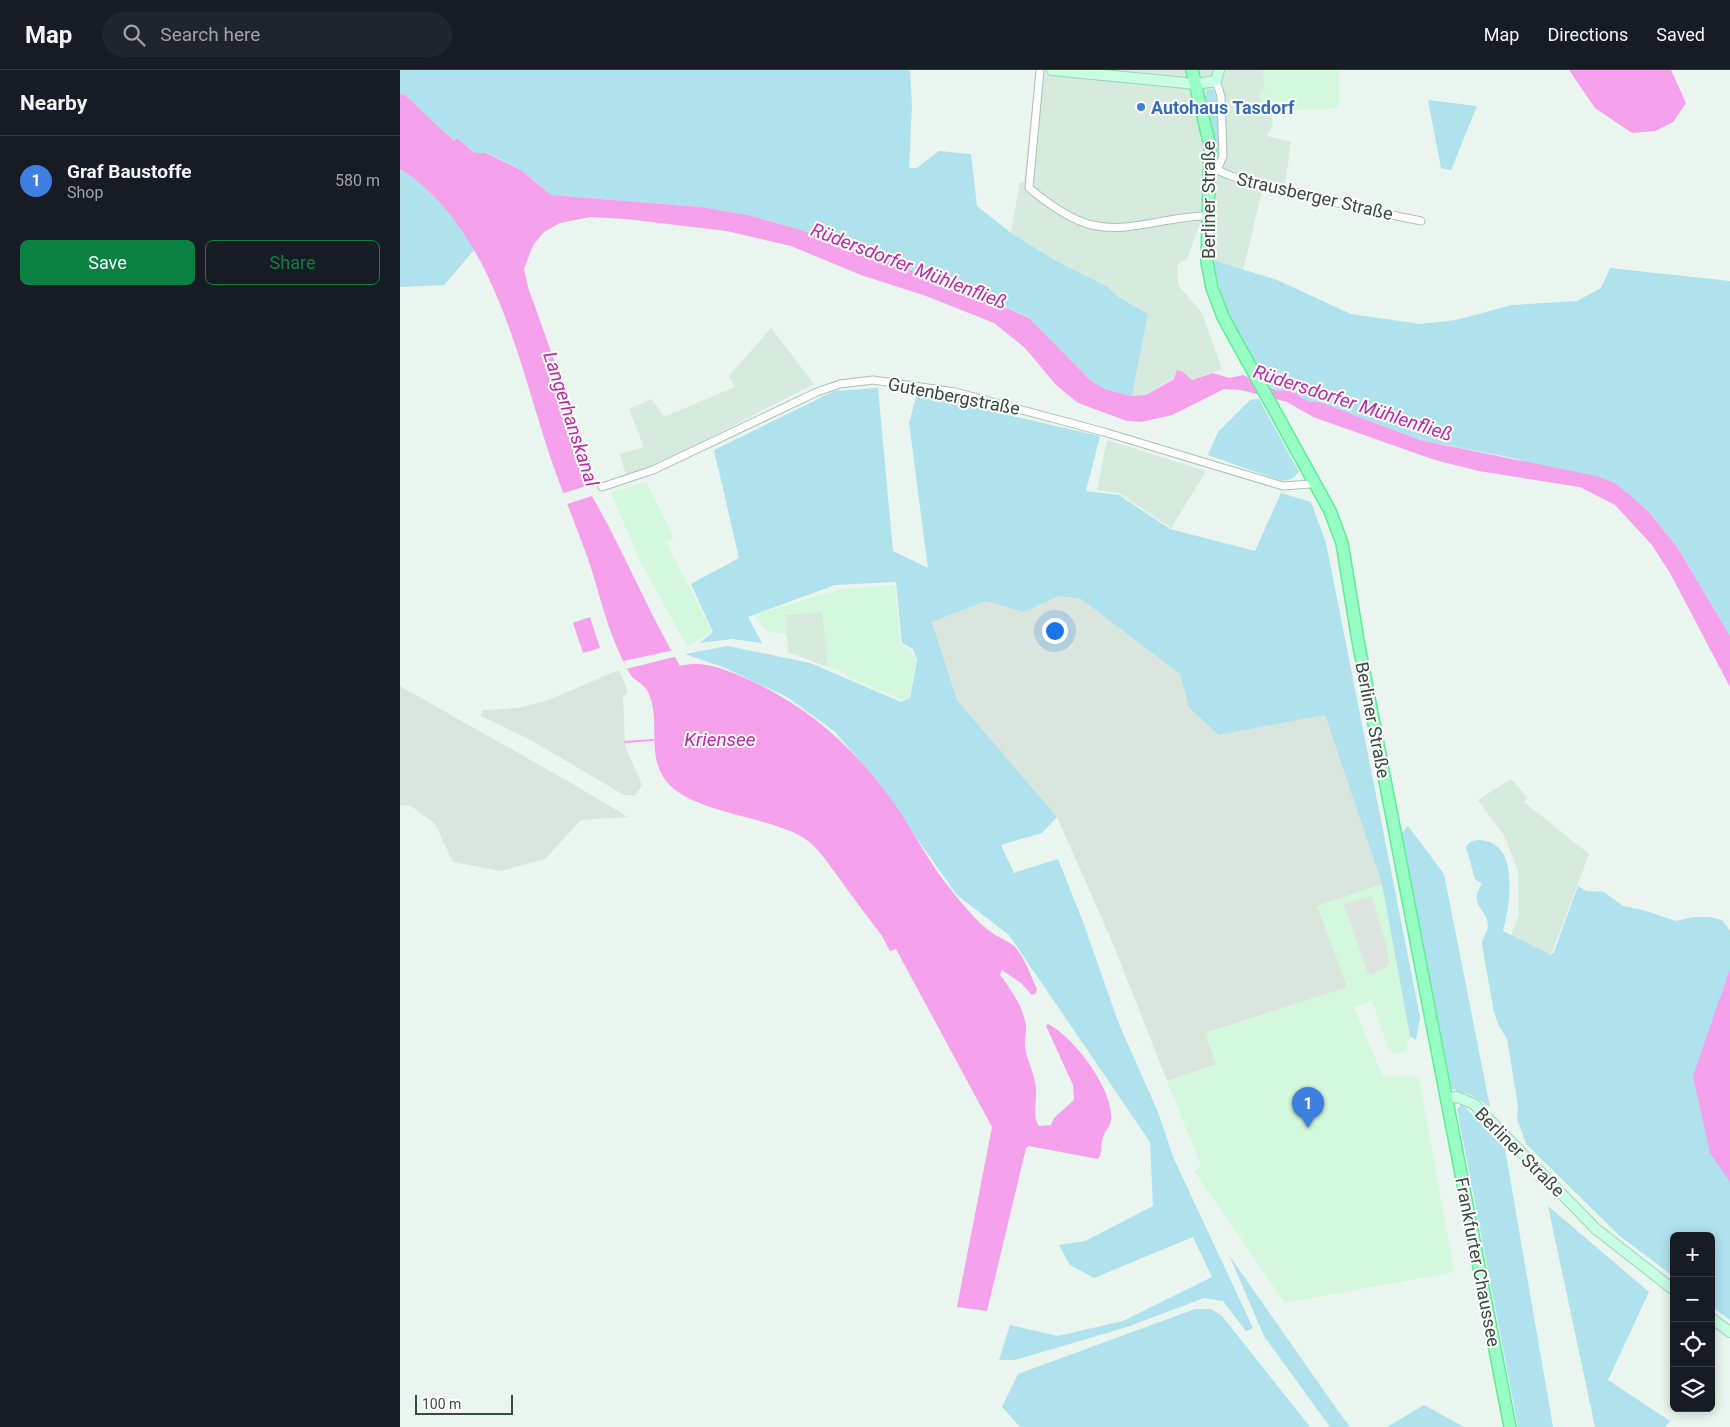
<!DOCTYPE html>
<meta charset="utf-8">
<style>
:root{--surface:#171b24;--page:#20242c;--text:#f1f3f6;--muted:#9ea1a6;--line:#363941;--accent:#0b8043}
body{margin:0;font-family:Roboto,sans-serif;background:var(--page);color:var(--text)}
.controls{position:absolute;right:15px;bottom:15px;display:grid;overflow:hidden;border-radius:8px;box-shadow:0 2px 12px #0003}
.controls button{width:45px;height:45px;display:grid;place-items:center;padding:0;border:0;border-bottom:1px solid var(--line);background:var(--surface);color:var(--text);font:25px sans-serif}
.scale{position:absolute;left:15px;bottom:12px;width:98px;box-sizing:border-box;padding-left:5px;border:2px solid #364a3d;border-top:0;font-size:14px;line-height:18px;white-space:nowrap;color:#364a3d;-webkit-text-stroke:4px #fff;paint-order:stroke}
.you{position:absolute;left:654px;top:560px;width:18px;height:18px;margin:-12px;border:4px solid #fff;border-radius:50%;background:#1a73e8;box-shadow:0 0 0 8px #1a73e833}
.badge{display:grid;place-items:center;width:32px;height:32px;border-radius:50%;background:var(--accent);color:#fff;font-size:16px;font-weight:700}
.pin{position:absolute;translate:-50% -41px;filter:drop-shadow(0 1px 2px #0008)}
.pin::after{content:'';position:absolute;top:26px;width:18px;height:15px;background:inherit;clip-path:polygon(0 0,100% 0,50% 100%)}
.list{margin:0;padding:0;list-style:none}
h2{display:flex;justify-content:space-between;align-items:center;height:65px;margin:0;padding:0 20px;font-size:21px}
h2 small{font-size:16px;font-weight:400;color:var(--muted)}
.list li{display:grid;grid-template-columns:32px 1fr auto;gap:15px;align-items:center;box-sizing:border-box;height:90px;padding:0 20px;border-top:1px solid var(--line)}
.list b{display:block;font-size:19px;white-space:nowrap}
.list p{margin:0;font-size:16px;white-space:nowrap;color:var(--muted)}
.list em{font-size:16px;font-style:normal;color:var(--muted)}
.actions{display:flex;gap:10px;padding:15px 20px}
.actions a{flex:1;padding:11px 0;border:1px solid var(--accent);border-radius:8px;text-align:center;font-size:18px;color:var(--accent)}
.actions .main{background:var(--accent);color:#fff}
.icon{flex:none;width:28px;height:28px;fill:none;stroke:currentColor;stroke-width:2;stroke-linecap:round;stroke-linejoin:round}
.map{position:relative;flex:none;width:1330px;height:1357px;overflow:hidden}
header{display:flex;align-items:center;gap:30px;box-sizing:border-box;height:70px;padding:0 25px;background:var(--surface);border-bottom:1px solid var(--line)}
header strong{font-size:24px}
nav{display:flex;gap:28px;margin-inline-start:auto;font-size:18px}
.search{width:350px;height:45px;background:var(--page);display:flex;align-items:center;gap:12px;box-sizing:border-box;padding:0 18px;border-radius:28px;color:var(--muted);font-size:19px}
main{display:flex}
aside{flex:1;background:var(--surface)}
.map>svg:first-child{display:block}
.residential{fill:#d6eade}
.commercial{fill:#d3f8de}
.industrial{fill:#dae5dd}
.green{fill:#afe2ec}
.parking{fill:#dee4df}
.water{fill:#f6a1ec}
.pier{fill:#e9f5ee}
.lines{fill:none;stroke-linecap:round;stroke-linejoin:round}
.stream{stroke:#f6a1ec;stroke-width:2}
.street-casing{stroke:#aac2b3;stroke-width:9}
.secondary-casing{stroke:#95d9b4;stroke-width:12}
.primary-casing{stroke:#5fed9a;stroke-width:14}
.street{stroke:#fff;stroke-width:7}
.secondary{stroke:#c9ffe3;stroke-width:10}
.primary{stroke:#98ffc4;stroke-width:11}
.shop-dot{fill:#3f7fe0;stroke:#fff;stroke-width:2}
.labels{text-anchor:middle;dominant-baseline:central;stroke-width:4;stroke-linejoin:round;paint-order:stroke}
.shop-label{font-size:18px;font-weight:bold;fill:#366cbe;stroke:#fff;text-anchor:start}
.street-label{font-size:18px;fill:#364a3d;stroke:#fff}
.water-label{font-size:19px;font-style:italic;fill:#bf26aa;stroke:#fff}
</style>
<header>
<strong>Map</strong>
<div class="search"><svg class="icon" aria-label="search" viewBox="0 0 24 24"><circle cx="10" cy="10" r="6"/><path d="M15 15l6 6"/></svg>Search here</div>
<nav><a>Map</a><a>Directions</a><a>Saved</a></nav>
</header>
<main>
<aside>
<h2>Nearby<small></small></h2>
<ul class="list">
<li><span class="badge" style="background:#3f7fe0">1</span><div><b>Graf Baustoffe</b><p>Shop</p></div><em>580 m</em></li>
</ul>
<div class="actions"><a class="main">Save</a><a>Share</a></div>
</aside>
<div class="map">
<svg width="1330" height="1357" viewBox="0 0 1330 1357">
<rect width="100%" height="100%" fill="#e9f5ee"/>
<g class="residential">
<polygon points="636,0 863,0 865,21 861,35 871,35 873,54 867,66 891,72 885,114 865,109 843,200 813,190 812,154 800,154 787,189 777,194 778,215 802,243 822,299 792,310 783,302 746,325 732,326 748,244 717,226 708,217 658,192 611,163 620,112 624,112"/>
<polygon points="371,258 414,314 262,392 226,405 220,384 244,377 229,339 252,329 264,347 335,317 329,306"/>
<polygon points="707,370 806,401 771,458 719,423 697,420"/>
<polygon points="422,542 426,572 428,597 388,582 385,545"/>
<polygon points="1111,709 1128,728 1124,732 1189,784 1151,885 1111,866 1119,845 1118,801 1105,767 1078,730"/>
</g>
<g class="commercial">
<polygon points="863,0 939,0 939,38 872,42 871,35 861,35 860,21 865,20"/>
<polygon points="246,412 274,468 266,472 312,562 287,576 239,489 211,422"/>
<polygon points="495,515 500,573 510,580 516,590 509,627 503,630 446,606 446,602 428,597 422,542 385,545 387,564 375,563 365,559 354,545 441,519"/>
<polygon points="982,814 1010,966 1005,981 996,984 989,980 972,931 954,937 983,1007 1019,1007 1054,1202 885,1233 794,1101 801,1096 767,1011 815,994 805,963 946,917 917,836"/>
</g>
<g class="industrial">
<polygon points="658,526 681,529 780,604 789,638 819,665 925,645 982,814 917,836 947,917 805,963 816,994 767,1011 714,876 657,747 557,630 532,552 586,531 624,542"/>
<polygon points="219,600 228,622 223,627 225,676 242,715 235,726 224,725 127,668 81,646 83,640 118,638 146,631"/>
<polygon points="0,616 164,709 228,747 181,750 145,789 101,801 53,792 35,754 11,736 0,735"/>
</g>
<g class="green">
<polygon points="0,0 510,0 512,34 509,98 517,98 539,81 571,84 577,136 611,163 658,192 708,217 717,226 748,244 732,326 707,320 691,311 628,247 578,225 398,159 348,145 301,137 151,125 121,100 87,83 75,83 57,68 54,71 5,25 0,24"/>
<polygon points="811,19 814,21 816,28 819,79 817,93 805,27 807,20"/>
<polygon points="1028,30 1077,36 1051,100 1041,98"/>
<path d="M0,99C32,119 55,148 75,179L44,215L0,217Z"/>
<path d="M813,190L877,210L951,244L1020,254L1056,250L1112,235L1177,231L1201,218L1210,198L1330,211V566L1277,477L1247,440L1118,389L1020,370L920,332C907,334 900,327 891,319L878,321L865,313L828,243L821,224Z"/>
<polygon points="478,318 493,481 528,498 509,353 517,324 700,366 686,421 719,425 770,459 855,481 881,423 911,432 926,473 1020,947 1016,970 1010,966 982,814 925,645 819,665 789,638 780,604 681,529 658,526 624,542 586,531 532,552 557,630 657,747 642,763 601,775 614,803 658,789 683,852 719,954 758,1042 774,1089 853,1258 846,1261 823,1231 804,1228 727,1257 615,1290 599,1290 610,1255 658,1266 723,1251 812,1207 793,1167 694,1208 670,1195 659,1175 685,1171 753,1136 750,1072 609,865 557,825 470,702 434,661 387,627 323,597 285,584 328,576 410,593 501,632 510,628 517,590 513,579 502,573 496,512 435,515 348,547 362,573 332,569 300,573 313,562 291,514 339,488 314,380 434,321"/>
<polygon points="859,329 899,402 892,409 881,411 808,385 818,362 850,330"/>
<polygon points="1008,756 1044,804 1090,1037 1073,1026 1052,1019 1001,764"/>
<path d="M1077,770C1121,769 1110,834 1103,861L1151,885L1154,882L1178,816L1186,821L1204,822L1223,836L1243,840L1276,851L1294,847H1310L1322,850L1330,861V1250L1311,1236V1166H1274V1207L1220,1166L1126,1074L1117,1049L1118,1036L1107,969L1098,954L1094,942L1082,875C1082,868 1087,863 1088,856C1088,839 1067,835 1082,814L1075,809L1066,777L1070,772Z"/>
<polygon points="1062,1034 1105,1079 1153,1357 1118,1357 1057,1039"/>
<polygon points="1148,1136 1249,1222 1208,1310 1270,1351 1265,1357 1195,1357"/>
<polygon points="829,1185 936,1338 950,1357 930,1357 864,1266"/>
<polygon points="795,1239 811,1239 822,1246 910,1357 620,1357 602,1337 618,1304"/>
<polygon points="1024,1335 1064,1357 987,1357"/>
</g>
<polygon class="parking" points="972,826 986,875 989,892 987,897 976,901 974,905 968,903 944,834"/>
<g class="water">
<polygon points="1169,0 1271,0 1286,33 1273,52 1255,61 1232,63 1195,38"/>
<path d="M0,24L5,25L54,71L57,68L75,83H86L121,100L151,125L301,137L348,145L398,159L578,225L629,248L691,311L707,320L732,326L746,325L774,309L777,300L783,302L792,310L813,303L829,308L843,305L878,321L891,319C900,327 907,334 920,332L1020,370L1196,406L1215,413L1247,440L1277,477L1330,566V617L1270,503L1252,475L1215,435L1180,417L1079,401L1035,390L913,347L887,332L841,320L824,319L772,345L741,352L727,351L678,333L656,315L625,278L594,253L526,226L461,205L391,176L327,161L226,149L190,147L160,153L144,162L133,175L124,199L128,217L191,394L186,416C221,474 246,538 280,596C304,590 323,599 345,608C408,635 457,680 496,736C515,764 530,795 552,821C562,834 578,853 591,862C599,868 608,870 616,878C625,889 631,906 637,919L635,924L632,925L622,914L602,900L600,905C611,919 623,937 626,955C627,964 623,973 626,982C629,995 635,1005 636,1019C637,1030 632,1047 639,1056L651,1055L654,1048L674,1030L673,1015L646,956L648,954C673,966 715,1021 711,1050C710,1057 705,1061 703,1067C700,1075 703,1082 698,1089L629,1076L626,1078L587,1241L557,1237L592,1057L496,879L490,881L482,866C468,847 453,828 439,808C429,795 421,781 408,771C372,744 284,745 262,705C248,679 260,650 249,624C244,612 235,612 230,604C223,592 217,578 212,565C201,536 195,506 184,478C171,443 157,409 146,374C116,280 89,155 0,99Z"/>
<polygon points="190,547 200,578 183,583 173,553"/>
<polygon points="1330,899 1330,1112 1310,1083 1293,1006"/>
</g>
<g class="pier">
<polygon points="189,415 195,425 164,435 161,424"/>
<polygon points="274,580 278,586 226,599 224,591"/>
</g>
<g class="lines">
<polyline class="stream" points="225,672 253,670"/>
<defs>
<g id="street">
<path d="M640,0L629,118C646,132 670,150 692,155C730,164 770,145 808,146"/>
<polyline points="816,11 821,26 823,86 817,100"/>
<polyline points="810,101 817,100 831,106 953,137 1021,151"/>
<polyline points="202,417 253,400 417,322 440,314 473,310 555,322 704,362 883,416 910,414 915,411"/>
</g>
<g id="secondary">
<polyline points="652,0 796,14 816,11 819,0"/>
<polyline points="1046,1028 1057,1027 1074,1034 1196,1159 1274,1220"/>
<polyline points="1311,1248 1330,1262"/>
</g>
<polyline id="primary" points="792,0 810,76 807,192 812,218 823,247 930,441 942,473 958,571 1110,1357"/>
</defs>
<use href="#street" class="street-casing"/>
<use href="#secondary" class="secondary-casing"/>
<use href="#primary" class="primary-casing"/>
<use href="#street" class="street"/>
<use href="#secondary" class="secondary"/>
<use href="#primary" class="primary"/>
</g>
<circle class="shop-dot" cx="741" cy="37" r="5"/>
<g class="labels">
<g class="shop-label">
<text x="751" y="37">Autohaus Tasdorf</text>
</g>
<g class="street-label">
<text transform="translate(915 126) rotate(13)">Strausberger Straße</text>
<text transform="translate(808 130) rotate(-90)">Berliner Straße</text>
<text transform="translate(554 326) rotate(11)">Gutenbergstraße</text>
<text transform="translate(973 650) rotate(79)">Berliner Straße</text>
<text transform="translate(1120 1082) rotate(45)">Berliner Straße</text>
<text transform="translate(1078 1192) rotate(79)">Frankfurter Chaussee</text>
</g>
<g class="water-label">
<text transform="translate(509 196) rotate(21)">Rüdersdorfer Mühlenfließ</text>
<text transform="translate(953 333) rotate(18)">Rüdersdorfer Mühlenfließ</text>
<text transform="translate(171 349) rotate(72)">Langerhanskanal</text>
<text x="320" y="669">Kriensee</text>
</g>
</g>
</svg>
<div class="controls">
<button>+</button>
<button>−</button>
<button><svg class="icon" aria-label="locate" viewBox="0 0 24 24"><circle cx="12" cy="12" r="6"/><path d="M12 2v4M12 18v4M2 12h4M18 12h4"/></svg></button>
<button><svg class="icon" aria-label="layers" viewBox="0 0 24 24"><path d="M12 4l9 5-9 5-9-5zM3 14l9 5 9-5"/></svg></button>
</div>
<div class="scale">100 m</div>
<div class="you"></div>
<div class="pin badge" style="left:908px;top:1058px;background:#3f7fe0">1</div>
</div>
</main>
